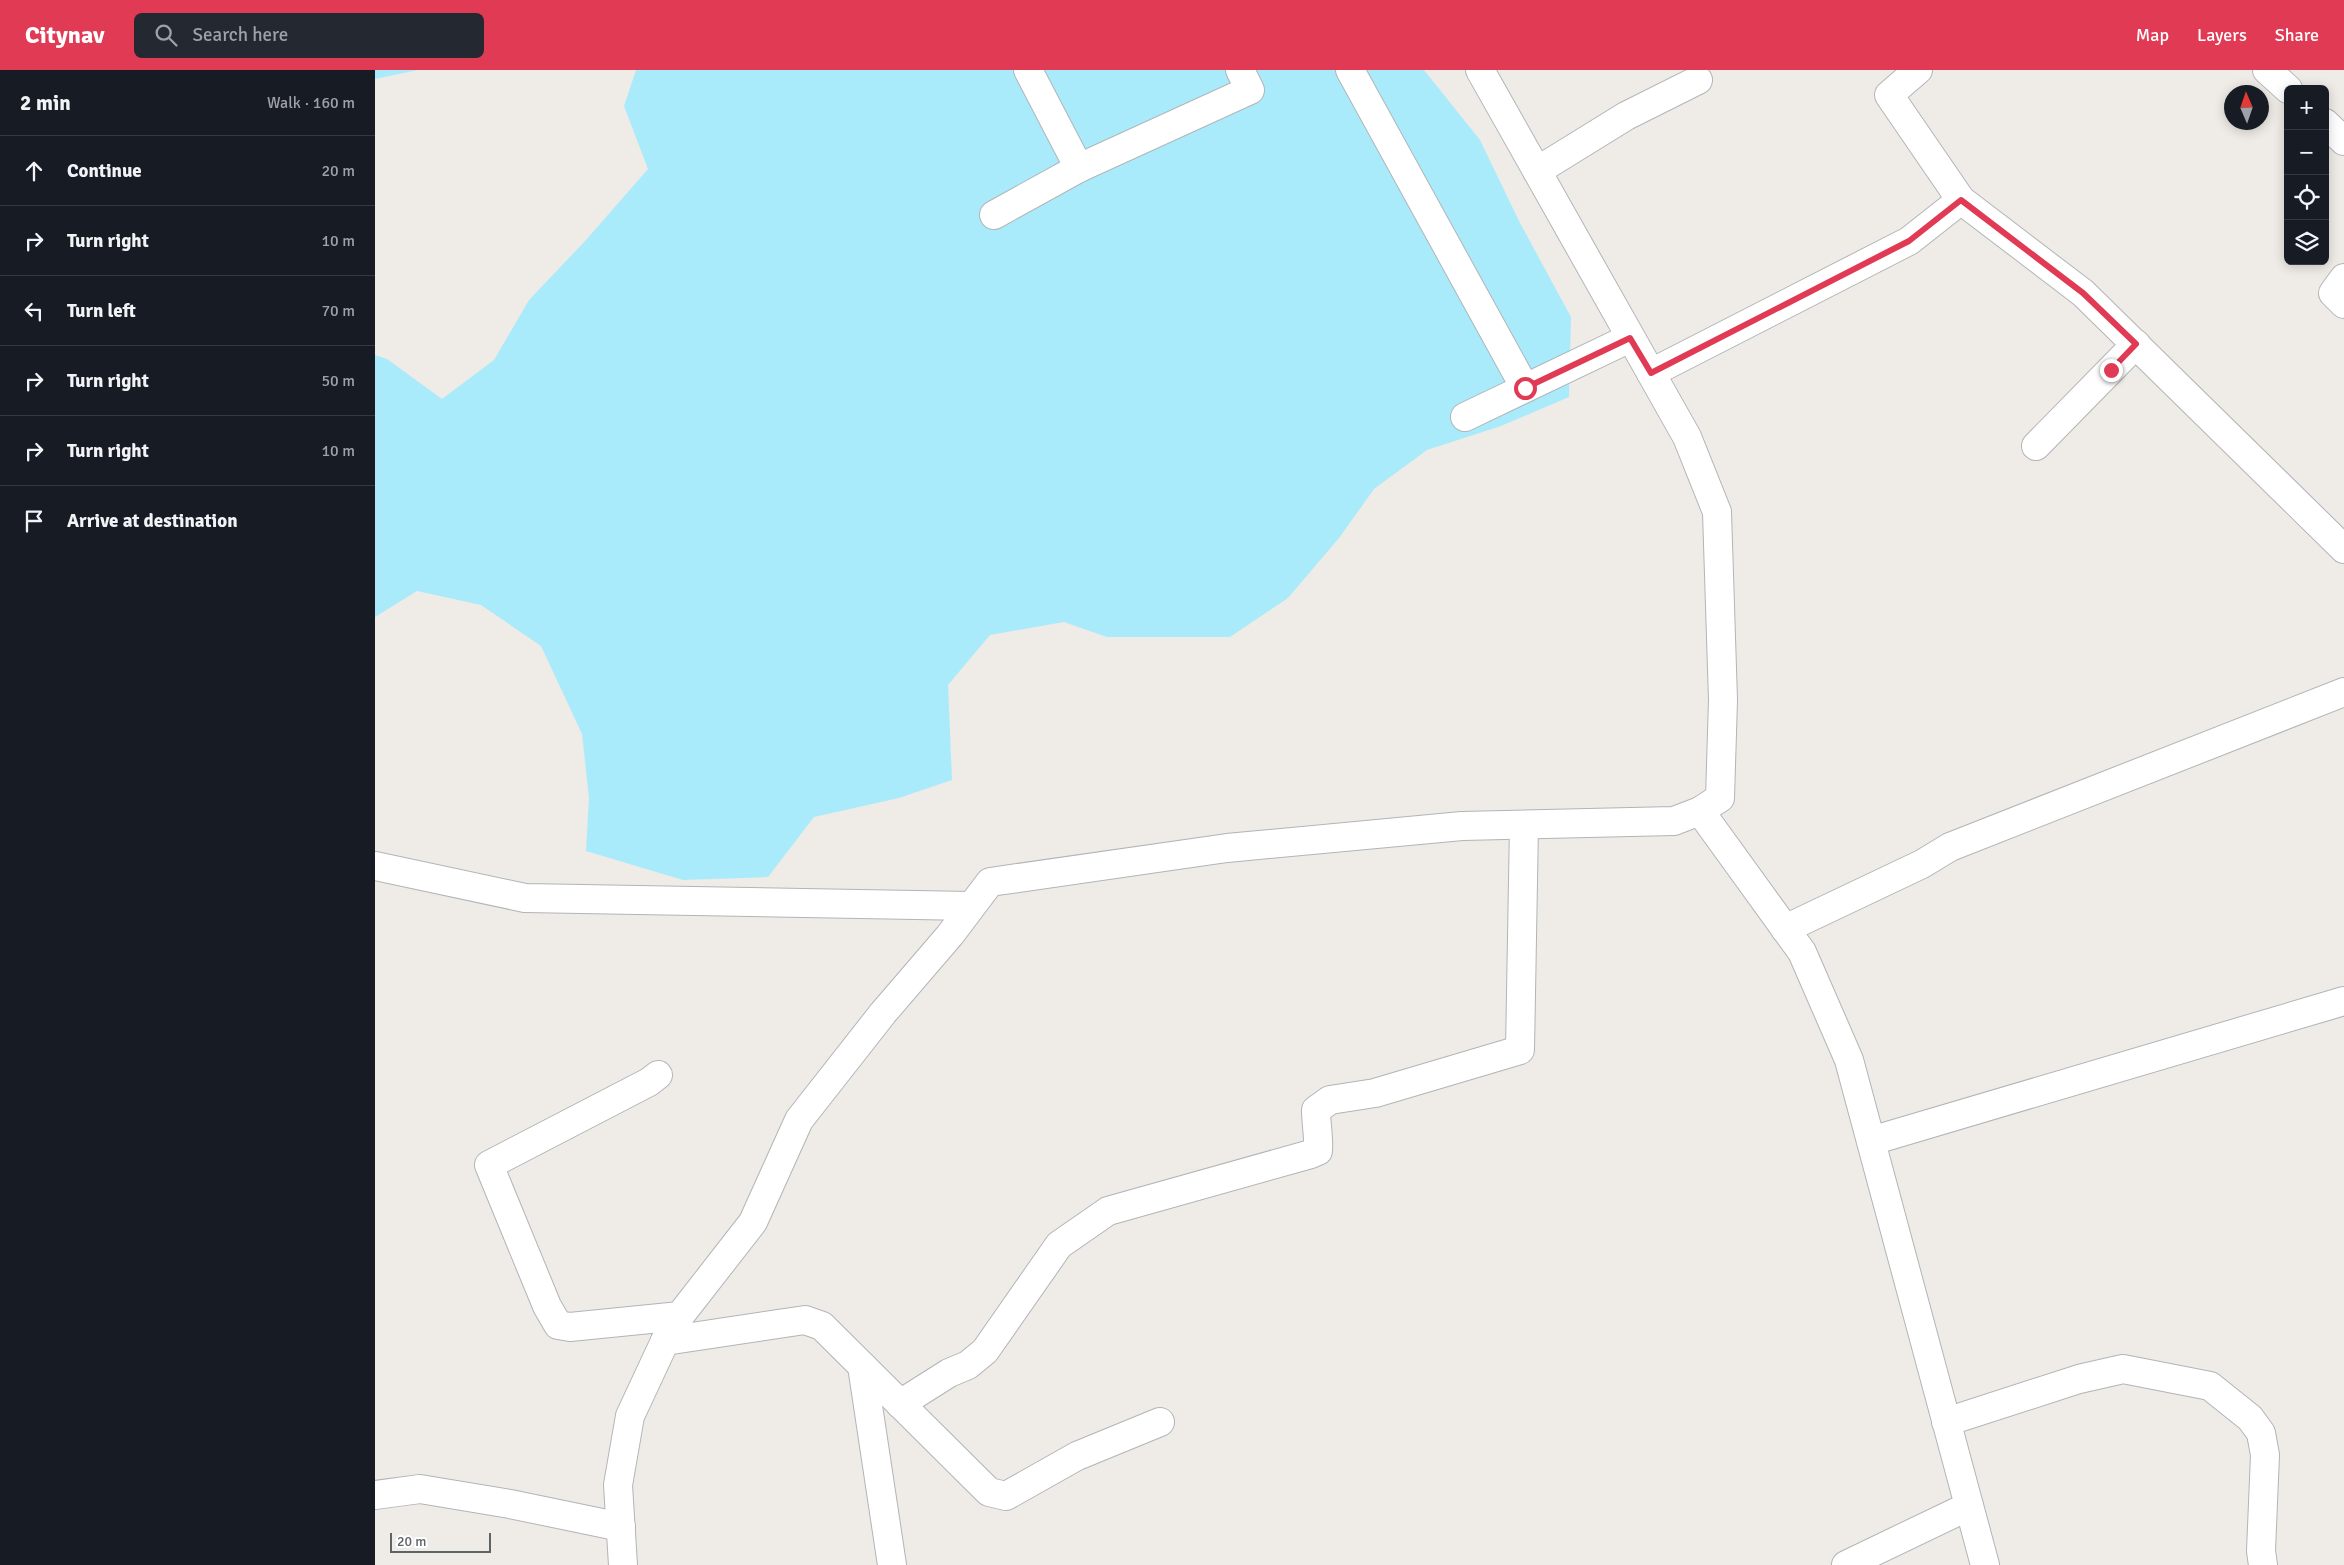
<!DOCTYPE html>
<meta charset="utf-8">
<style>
:root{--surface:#171b24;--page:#242831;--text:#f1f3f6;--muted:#9ea1a6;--line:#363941;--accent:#e13a55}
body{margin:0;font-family:Signika,sans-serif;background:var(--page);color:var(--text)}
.controls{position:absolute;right:15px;top:15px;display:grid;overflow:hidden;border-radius:8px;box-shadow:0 2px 12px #0003}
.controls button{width:45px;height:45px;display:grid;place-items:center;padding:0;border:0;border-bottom:1px solid var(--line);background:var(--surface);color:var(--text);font:25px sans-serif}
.compass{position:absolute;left:1849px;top:15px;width:45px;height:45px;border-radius:50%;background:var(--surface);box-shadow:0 2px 12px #0003;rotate:358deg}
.scale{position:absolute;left:15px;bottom:12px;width:101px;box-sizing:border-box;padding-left:5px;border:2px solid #5e6366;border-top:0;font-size:14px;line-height:18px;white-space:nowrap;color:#5e6366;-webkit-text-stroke:4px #fff;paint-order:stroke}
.stop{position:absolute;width:15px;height:15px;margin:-11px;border:4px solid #e13a55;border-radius:50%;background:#fff}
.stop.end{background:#e13a55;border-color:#fff;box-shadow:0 1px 5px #0008}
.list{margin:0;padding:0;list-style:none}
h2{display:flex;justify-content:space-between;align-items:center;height:65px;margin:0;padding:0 20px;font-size:21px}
h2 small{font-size:16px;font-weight:400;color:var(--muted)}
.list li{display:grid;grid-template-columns:32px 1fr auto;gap:15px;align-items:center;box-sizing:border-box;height:70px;padding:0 20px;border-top:1px solid var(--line)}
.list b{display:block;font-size:19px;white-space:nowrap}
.list em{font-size:16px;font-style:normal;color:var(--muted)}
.icon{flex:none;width:28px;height:28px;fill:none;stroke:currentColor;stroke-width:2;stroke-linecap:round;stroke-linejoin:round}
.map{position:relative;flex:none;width:1969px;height:1495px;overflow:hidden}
header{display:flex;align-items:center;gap:30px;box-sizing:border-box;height:70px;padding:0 25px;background:var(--accent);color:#fff}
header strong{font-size:24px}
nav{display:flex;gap:28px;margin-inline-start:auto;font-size:18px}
.search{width:350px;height:45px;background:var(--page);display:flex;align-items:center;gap:12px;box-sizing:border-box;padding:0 18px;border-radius:8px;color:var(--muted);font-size:19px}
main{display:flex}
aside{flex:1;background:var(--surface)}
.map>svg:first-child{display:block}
.water{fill:#aaebfb}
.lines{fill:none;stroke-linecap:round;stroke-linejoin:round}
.minor-casing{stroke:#b1b5b8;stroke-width:30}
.minor{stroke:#fff;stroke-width:28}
.route{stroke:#e13a55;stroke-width:6}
</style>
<header>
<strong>Citynav</strong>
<div class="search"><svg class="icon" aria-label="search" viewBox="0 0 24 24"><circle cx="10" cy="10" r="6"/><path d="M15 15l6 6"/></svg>Search here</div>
<nav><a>Map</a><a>Layers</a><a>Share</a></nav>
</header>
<main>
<aside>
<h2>2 min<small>Walk · 160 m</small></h2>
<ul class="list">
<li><svg class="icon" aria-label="ahead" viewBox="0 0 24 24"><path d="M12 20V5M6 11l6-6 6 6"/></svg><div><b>Continue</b></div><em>20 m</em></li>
<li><svg class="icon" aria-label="right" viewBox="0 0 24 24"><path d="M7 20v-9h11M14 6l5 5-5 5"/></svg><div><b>Turn right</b></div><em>10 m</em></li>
<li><svg class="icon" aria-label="left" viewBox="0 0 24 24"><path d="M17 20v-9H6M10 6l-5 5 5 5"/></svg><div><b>Turn left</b></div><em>70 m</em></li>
<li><svg class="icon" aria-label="right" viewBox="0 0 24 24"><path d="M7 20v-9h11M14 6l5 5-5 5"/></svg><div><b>Turn right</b></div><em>50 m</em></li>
<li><svg class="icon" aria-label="right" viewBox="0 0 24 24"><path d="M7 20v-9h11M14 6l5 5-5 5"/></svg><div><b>Turn right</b></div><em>10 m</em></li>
<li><svg class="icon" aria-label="arrive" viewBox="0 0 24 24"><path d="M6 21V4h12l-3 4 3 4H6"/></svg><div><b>Arrive at destination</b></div></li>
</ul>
</aside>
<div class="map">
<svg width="1969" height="1495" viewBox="0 0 1969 1495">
<rect width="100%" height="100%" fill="#efebe6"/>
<g class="water">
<polygon points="0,0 43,0 0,9"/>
<polygon points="261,0 1049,0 1105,70 1145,153 1196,247 1194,327 1126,356 1052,380 999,419 964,468 913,528 855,567 732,567 689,552 615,565 573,615 577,710 524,728 439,747 393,807 308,810 211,781 214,728 207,664 166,576 106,535 42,521 0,547 0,285 12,289 67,329 119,290 154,230 211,170 273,99 249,36"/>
</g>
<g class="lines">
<defs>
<g id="minor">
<polyline points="653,0 704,98"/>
<polyline points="975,0 1150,318"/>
<polyline points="1543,0 1514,25 1586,130 1708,223 1969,479"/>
<polyline points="1892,0 1913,19"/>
<polyline points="1950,53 1969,71"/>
<polyline points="1162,101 1251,46 1323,10"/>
<polyline points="619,145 704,98 875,20 865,0"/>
<polyline points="1969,208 1958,223 1969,234"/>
<polyline points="1276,303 1534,171 1586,130"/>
<polyline points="1090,347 1255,268"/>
<polyline points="1661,376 1761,274"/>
<polyline points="1325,741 1427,882 1474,990 1610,1495"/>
<polyline points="0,796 150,828 596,836"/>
<polyline points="1410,859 1547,794 1575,777 1969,622"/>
<polyline points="283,1005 274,1012 114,1095 172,1236 183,1255 195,1257 305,1246"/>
<polyline points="1496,1071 1969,931"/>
<polyline points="290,1271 430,1250 447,1256 614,1422 631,1426 702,1386 785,1352"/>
<polyline points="487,1296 517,1495"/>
<path d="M525,1334L574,1303L593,1295L610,1281L684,1175L733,1141L936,1084L943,1081C944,1067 941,1054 941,1040L955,1030L1000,1023L1145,980L1149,755"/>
<polyline points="1571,1352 1704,1309 1748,1299 1835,1316 1875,1348 1886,1363 1890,1385 1886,1481 1888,1495"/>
<polyline points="0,1425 45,1419 135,1434 246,1457"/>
<polyline points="248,1495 243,1415 255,1346 297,1256 378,1152 424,1050 508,943 575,865 615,812 852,778 1087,756 1299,751 1325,741 1345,728 1348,630 1342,442 1312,367 1105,0"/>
<polyline points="1471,1495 1594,1436"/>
</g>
</defs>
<use href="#minor" class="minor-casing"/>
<use href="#minor" class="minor"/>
</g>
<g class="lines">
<polyline class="route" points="1150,318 1255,268 1276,303 1534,171 1586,130 1708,223 1761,274 1736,300"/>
</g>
</svg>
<div class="controls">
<button>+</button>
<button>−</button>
<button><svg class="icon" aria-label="locate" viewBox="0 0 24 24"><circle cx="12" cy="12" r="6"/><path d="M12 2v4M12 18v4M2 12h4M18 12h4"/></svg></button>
<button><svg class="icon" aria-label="layers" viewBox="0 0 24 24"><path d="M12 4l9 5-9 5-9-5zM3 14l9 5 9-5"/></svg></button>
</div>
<svg class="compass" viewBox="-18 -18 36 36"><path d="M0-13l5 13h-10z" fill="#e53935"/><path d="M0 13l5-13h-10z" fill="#9ea1a6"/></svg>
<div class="scale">20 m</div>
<div class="stop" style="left:1150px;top:318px"></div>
<div class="stop end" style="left:1736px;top:300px"></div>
</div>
</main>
